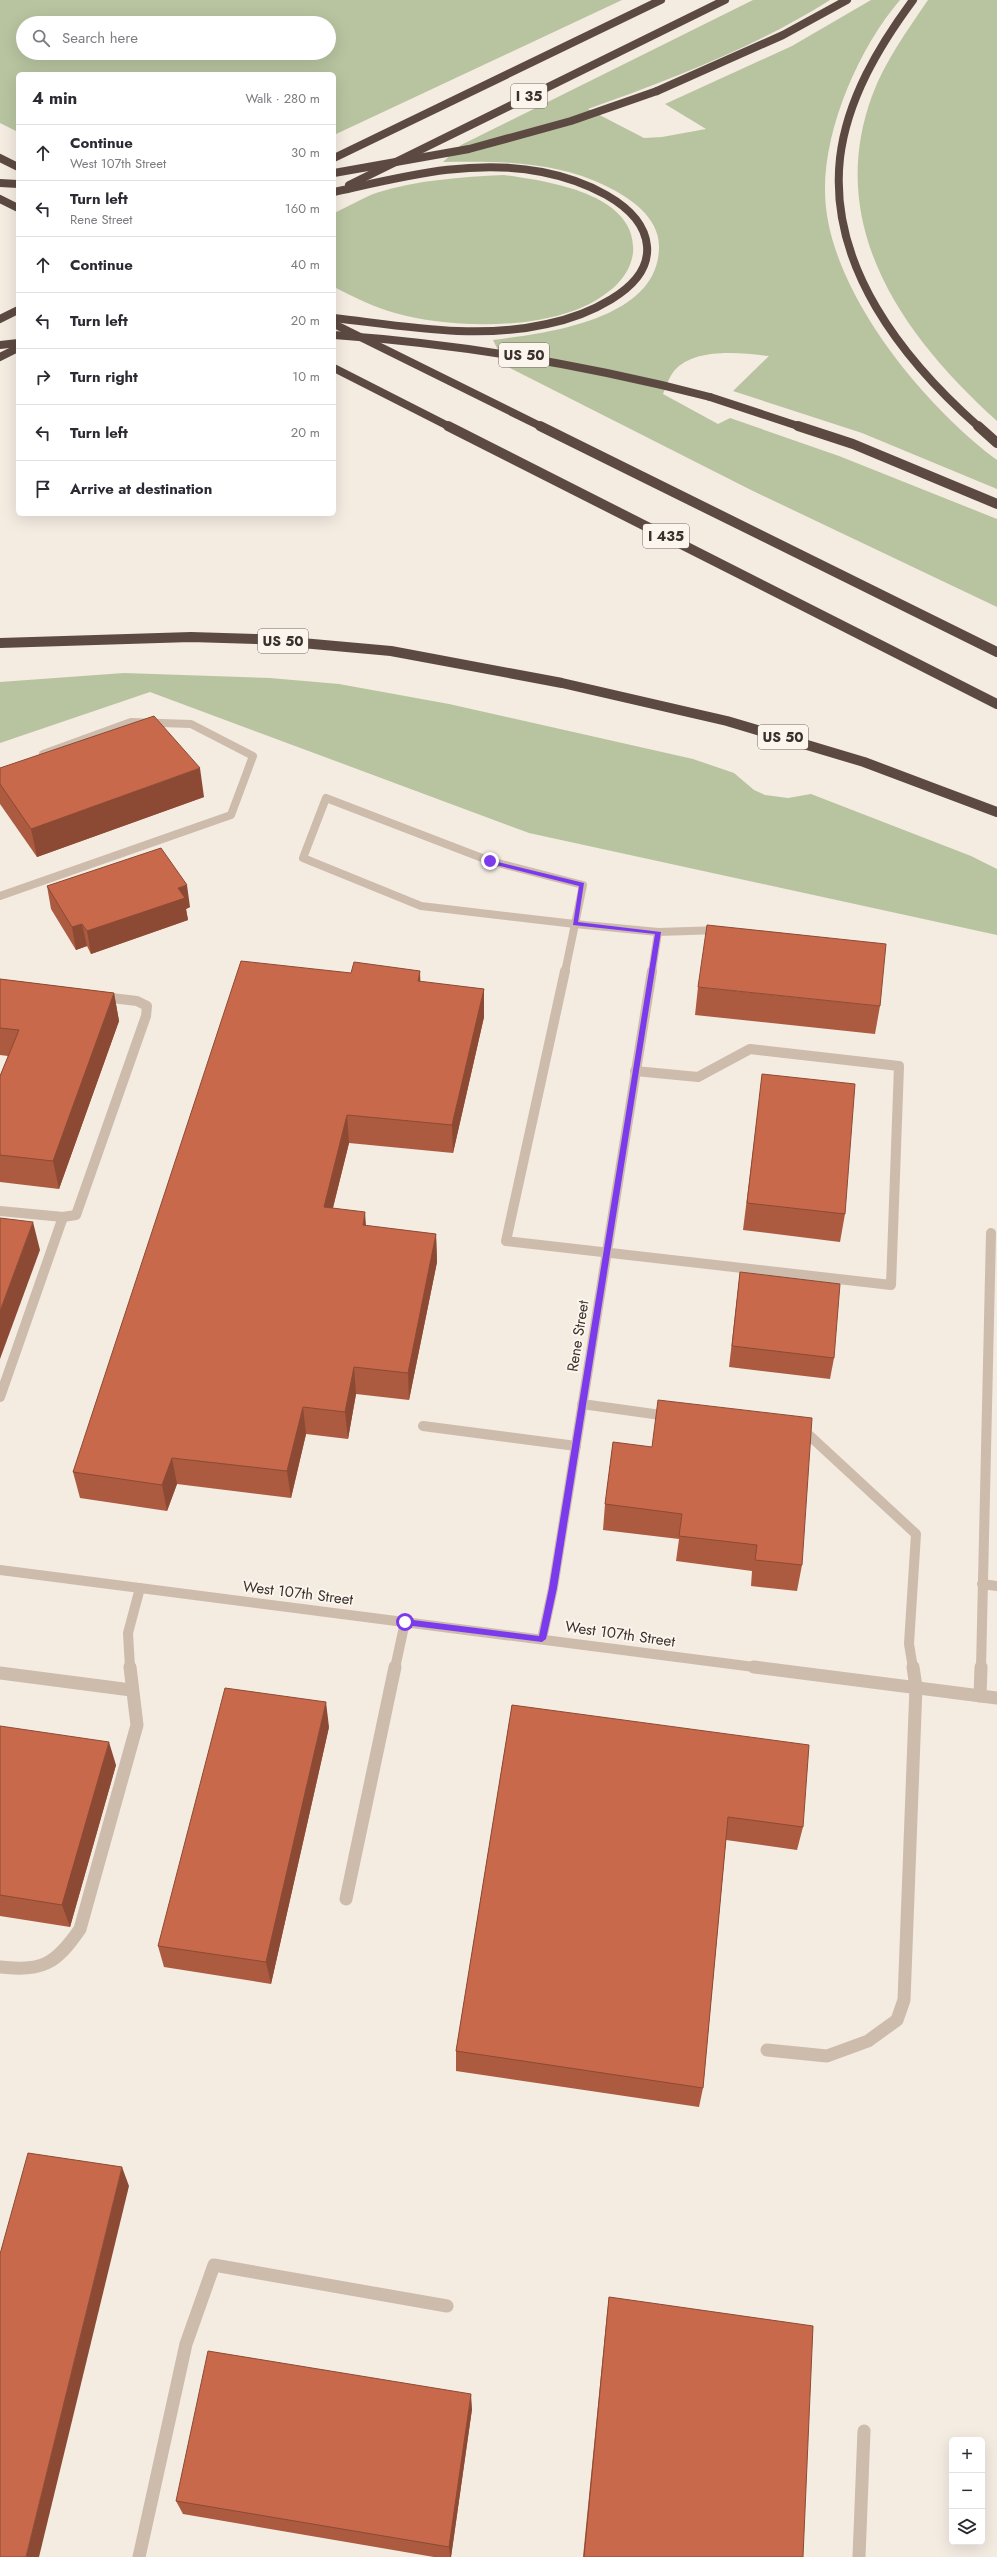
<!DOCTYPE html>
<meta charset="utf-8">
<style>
:root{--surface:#fff;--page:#f7f7f7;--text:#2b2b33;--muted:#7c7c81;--line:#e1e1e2}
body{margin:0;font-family:Jost,sans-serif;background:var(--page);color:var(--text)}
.controls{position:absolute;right:12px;bottom:12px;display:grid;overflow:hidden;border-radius:6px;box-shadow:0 4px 16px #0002}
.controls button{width:36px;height:36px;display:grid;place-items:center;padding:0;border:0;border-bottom:1px solid var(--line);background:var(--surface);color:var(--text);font:20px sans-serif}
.stop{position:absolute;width:12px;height:12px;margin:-9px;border:3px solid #7c3aed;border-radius:50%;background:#fff}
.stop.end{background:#7c3aed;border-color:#fff;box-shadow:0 1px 4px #0008}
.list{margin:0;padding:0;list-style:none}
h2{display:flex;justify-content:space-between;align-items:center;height:52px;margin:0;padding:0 16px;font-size:17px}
h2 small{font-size:13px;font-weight:400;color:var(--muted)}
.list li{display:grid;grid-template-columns:26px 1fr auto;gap:12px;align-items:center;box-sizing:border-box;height:56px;padding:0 16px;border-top:1px solid var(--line)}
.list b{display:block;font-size:15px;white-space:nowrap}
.list p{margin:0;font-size:13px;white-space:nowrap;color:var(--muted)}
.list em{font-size:13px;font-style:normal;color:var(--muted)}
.icon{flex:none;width:22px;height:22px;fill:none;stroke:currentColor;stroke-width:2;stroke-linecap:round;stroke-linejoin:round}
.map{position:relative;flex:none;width:997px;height:2557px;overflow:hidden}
.search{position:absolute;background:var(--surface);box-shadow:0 4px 16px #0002;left:16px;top:16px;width:320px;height:44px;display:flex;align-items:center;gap:10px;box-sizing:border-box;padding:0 14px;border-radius:22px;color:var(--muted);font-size:15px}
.panel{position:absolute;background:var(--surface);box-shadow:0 4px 16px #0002;left:16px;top:72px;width:320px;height:444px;border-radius:6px}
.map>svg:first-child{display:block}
.green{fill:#b8c4a0;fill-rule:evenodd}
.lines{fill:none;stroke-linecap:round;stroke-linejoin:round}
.minor-far2{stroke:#cdbbac;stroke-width:8}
.minor-far1{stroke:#cdbbac;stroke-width:10}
.minor{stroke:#cdbbac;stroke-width:13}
.highway-far1{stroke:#5c4a42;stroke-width:8}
.highway{stroke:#5c4a42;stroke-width:10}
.highway-bridge{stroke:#5c4a42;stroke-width:8}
.wall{fill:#ac5a40}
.shaded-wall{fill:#8c4a34}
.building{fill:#c8694b;stroke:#8c4a34}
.route{fill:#7c3aed}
.labels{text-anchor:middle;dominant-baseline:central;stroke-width:4;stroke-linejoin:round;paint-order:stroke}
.shield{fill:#fbf5ee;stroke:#756b66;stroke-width:1}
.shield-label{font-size:14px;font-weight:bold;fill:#3b302b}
.street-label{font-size:15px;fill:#3b302b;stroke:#fbf5ee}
</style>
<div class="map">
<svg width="997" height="2557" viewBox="0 0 997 2557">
<rect width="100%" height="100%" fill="#f4ebe1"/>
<g class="green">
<path d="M0,0H622L334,135V74H18V132L0,123ZM23,23H329V53H23Z"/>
<path d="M753,0H830C756,47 670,80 588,109L644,138L662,137L706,129L665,104L792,46L871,0H900C859,48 824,128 825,192C826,288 923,405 997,460V489L862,433L733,391L769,356C741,353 695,347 674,371C669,377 666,387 663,394L718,424L730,418L839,456L997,519V607L751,490L506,366L493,340C549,333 660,319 659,246C659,217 629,197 606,186C556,161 497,161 443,162L461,145Z"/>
<path d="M928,0H997V421C904,337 824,227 872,96C885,61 907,31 928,0Z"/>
<path d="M504,175C546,181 638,193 633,253C630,274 616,288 598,299C547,331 452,329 395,313C373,307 354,297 334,287V213C348,207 362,198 376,193C417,180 461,177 504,175Z"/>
<polygon points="124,673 270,678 339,684 449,704 693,759 734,773 754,790 765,795 788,798 811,794 971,856 997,869 997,935 529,833 150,692 0,743 0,682"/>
</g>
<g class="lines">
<g class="minor-far2">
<polygon points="326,798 490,861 583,885 575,924 421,906 303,858"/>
<polyline points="0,896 231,815 253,756 191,724 131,722 43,754"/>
<polyline points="575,924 658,932"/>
<polyline points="565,972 575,924"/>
<polyline points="652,972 658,932 720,930"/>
</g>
<g class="minor-far1">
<polyline points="565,971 506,1241 891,1285 899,1066 750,1049 698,1077 635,1071"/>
<polyline points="0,1211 63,1217 76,1215 146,1016 147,1006 137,1001 103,997"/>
<polyline points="0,1397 63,1217"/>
<polyline points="582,1404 668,1416"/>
<polyline points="423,1426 576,1446"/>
<polyline points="799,1434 810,1436 916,1534 909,1644 913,1668"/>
<polyline points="0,1570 762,1668"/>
<polyline points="982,1584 997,1586"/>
<polyline points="542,1639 553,1588 652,971"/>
<polyline points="130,1668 128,1633 140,1588"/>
<polyline points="395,1668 405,1622"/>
<polyline points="981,1668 991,1233"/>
</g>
<g class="minor">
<polyline points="754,1667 997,1698"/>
<polyline points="0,1673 131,1690"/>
<polyline points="980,1696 981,1667"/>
<polyline points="346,1899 395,1667"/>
<path d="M0,1967C42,1972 56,1964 80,1929L137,1725L130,1667"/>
<polyline points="767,2050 827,2056 868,2041 897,2020 904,2000 916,1687 913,1667"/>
<polyline points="139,2557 186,2344 214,2265 447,2306"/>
<polyline points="859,2557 864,2431"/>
</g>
<g class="highway-far1">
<path d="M913,0C879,46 847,99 840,158C828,266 903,360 979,427"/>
<polyline points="657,91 783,35 847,0"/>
<polyline points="0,158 18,167"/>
<polyline points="334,158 661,0"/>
<polyline points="0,183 18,184"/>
<polyline points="349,185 725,0"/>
<path d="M334,192C402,177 472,158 542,172C578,179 643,202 647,246C651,291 581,317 547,324C477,340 404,326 334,318"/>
<polyline points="0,199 18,208"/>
<polyline points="0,319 18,310"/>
<polyline points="334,324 542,427"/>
<polyline points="0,345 18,343"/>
<polyline points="0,357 18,348"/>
<polyline points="334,368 450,427"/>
<polyline points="710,397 801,427"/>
</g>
<g class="highway">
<polyline points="448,426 997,704"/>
<polyline points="540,426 997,652"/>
<polyline points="798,426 853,444 997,504"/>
<polyline points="978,426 997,443"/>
<polyline points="0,643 191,637 257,639 391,651 562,683 727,721 864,762 997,812"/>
</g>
<g class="highway-bridge">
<polyline points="334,173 469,149 571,121 657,91"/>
<path d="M334,335C462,344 586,365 710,397"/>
</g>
</g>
<g class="wall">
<polygon points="0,768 204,797 37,857 0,804"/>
<polygon points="47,886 190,907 186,909 188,920 91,954 87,946 76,950 51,909"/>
<polygon points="0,979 114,993 119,1021 59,1189 0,1182 0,1076 8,1056 0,1055"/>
<polygon points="421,982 484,989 484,1017 453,1153 349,1143 333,1208 366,1226 436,1234 437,1262 409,1400 356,1394 348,1439 306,1434 291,1498 177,1484 167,1511 80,1498 73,1472"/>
<polygon points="698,987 880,1006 875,1034 695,1015"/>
<polygon points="759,1102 845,1214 840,1242 743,1230"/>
<polygon points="740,1272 834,1358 830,1379 729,1367"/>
<polygon points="613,1442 802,1565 797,1591 751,1586 752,1571 676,1561 679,1539 603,1530 605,1504"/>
<polygon points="512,1705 803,1827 797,1850 726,1840 703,2088 699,2107 456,2071 456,2051"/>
<polygon points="0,1726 116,1765 70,1927 0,1916"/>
<polygon points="329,1727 271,1984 164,1967 158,1946"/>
<polygon points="609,2297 803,2557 583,2557 607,2314"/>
<polygon points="472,2409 451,2557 434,2557 183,2514 176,2501"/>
</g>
<g class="shaded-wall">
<polygon points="200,768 204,797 37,857 31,829"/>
<polygon points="187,885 190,907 186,909 188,920 91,954 87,931 178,888"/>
<polygon points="82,924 87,946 76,950 72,927"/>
<polygon points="420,971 421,999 418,981"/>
<polygon points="484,989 484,1017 453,1153 452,1125"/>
<polygon points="114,993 119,1021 59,1189 53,1161"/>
<polygon points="347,1115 349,1143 326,1235 324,1207"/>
<polygon points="365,1212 367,1240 363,1225"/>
<polygon points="33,1222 40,1250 0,1359 0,1311"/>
<polygon points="436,1234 437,1262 409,1400 408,1373"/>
<polygon points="354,1367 356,1394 348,1439 345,1412"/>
<polygon points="303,1407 306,1434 291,1498 287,1471"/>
<polygon points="172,1458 177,1484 167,1511 162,1485"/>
<polygon points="326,1702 329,1727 271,1984 266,1962"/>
<polygon points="109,1742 116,1765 70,1927 62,1905"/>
<polygon points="122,2167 129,2186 39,2557 26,2557"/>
<polygon points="471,2394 472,2409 451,2557 450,2557 449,2547"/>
</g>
<g class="building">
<polygon points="154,716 200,768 31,829 0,784 0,768"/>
<polygon points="161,848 187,885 178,888 185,898 87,931 82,924 72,927 47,886"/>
<polygon points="707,925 886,944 880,1006 698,987"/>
<polygon points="241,961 351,973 354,962 420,971 418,981 484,989 452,1125 347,1115 324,1207 365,1212 363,1225 436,1234 408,1373 354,1367 345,1412 303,1407 287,1471 172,1458 162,1485 73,1472"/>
<polygon points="0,979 114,993 53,1161 0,1155 0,1076 19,1030 0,1028"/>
<polygon points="762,1074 855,1084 845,1214 747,1203"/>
<polygon points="0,1218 33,1222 0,1311"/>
<polygon points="740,1272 840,1284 834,1358 732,1346"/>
<polygon points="658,1400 812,1418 802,1565 755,1560 757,1545 679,1536 682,1514 605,1504 613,1442 652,1447"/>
<polygon points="225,1688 326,1702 266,1962 158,1946"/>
<polygon points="512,1705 809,1745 803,1827 728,1817 703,2088 456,2051"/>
<polygon points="0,1726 109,1742 62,1905 0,1895"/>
<polygon points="28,2153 122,2167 26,2557 0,2557 0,2254"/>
<polygon points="609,2297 813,2326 803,2557 584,2557"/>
<polygon points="208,2351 471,2394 449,2547 176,2501"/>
</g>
<polygon class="route" points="490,860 584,883 578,922 661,932 557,1588 546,1639 542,1642 405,1625 401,1622 405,1619 539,1636 549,1588 655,934 573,925 579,886 488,863"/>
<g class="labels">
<g class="shield">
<rect x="511" y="84" width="36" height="24" rx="3"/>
<rect x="499" y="343" width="50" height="24" rx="3"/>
<rect x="643" y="524" width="46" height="24" rx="3"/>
<rect x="258" y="629" width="50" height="24" rx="3"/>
<rect x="758" y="725" width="50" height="24" rx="3"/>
</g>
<g class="shield-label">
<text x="529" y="96">I 35</text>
<text x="524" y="355">US 50</text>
<text x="666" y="536">I 435</text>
<text x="283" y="641">US 50</text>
<text x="783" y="737">US 50</text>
</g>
<g class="street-label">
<text transform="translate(578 1336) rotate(-81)">Rene Street</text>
<text transform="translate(298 1593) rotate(7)">West 107th Street</text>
<text transform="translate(620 1634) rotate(8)">West 107th Street</text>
</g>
</g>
</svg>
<div class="controls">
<button>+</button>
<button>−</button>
<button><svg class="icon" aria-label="layers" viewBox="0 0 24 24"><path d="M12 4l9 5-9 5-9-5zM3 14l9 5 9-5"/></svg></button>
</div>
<div class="stop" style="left:405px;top:1622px"></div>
<div class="stop end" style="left:490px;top:861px"></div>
<div class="search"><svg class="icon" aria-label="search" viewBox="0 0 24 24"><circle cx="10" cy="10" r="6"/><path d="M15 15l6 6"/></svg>Search here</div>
<section class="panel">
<h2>4 min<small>Walk · 280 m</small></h2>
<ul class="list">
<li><svg class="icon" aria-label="ahead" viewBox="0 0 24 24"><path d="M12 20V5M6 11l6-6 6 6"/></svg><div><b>Continue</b><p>West 107th Street</p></div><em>30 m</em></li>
<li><svg class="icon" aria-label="left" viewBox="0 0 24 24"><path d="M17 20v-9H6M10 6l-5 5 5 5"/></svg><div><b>Turn left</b><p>Rene Street</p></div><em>160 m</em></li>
<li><svg class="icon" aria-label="ahead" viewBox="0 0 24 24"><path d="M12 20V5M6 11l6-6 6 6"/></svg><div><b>Continue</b></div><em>40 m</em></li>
<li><svg class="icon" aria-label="left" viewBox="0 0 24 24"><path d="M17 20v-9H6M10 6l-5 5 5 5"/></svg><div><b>Turn left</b></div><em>20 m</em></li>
<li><svg class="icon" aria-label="right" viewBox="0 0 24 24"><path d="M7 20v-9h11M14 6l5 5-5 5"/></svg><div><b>Turn right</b></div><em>10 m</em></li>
<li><svg class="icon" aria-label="left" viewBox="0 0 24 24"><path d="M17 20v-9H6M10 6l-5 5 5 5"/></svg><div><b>Turn left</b></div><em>20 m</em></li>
<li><svg class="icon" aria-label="arrive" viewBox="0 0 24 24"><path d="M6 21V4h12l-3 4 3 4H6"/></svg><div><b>Arrive at destination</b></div></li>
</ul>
</section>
</div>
